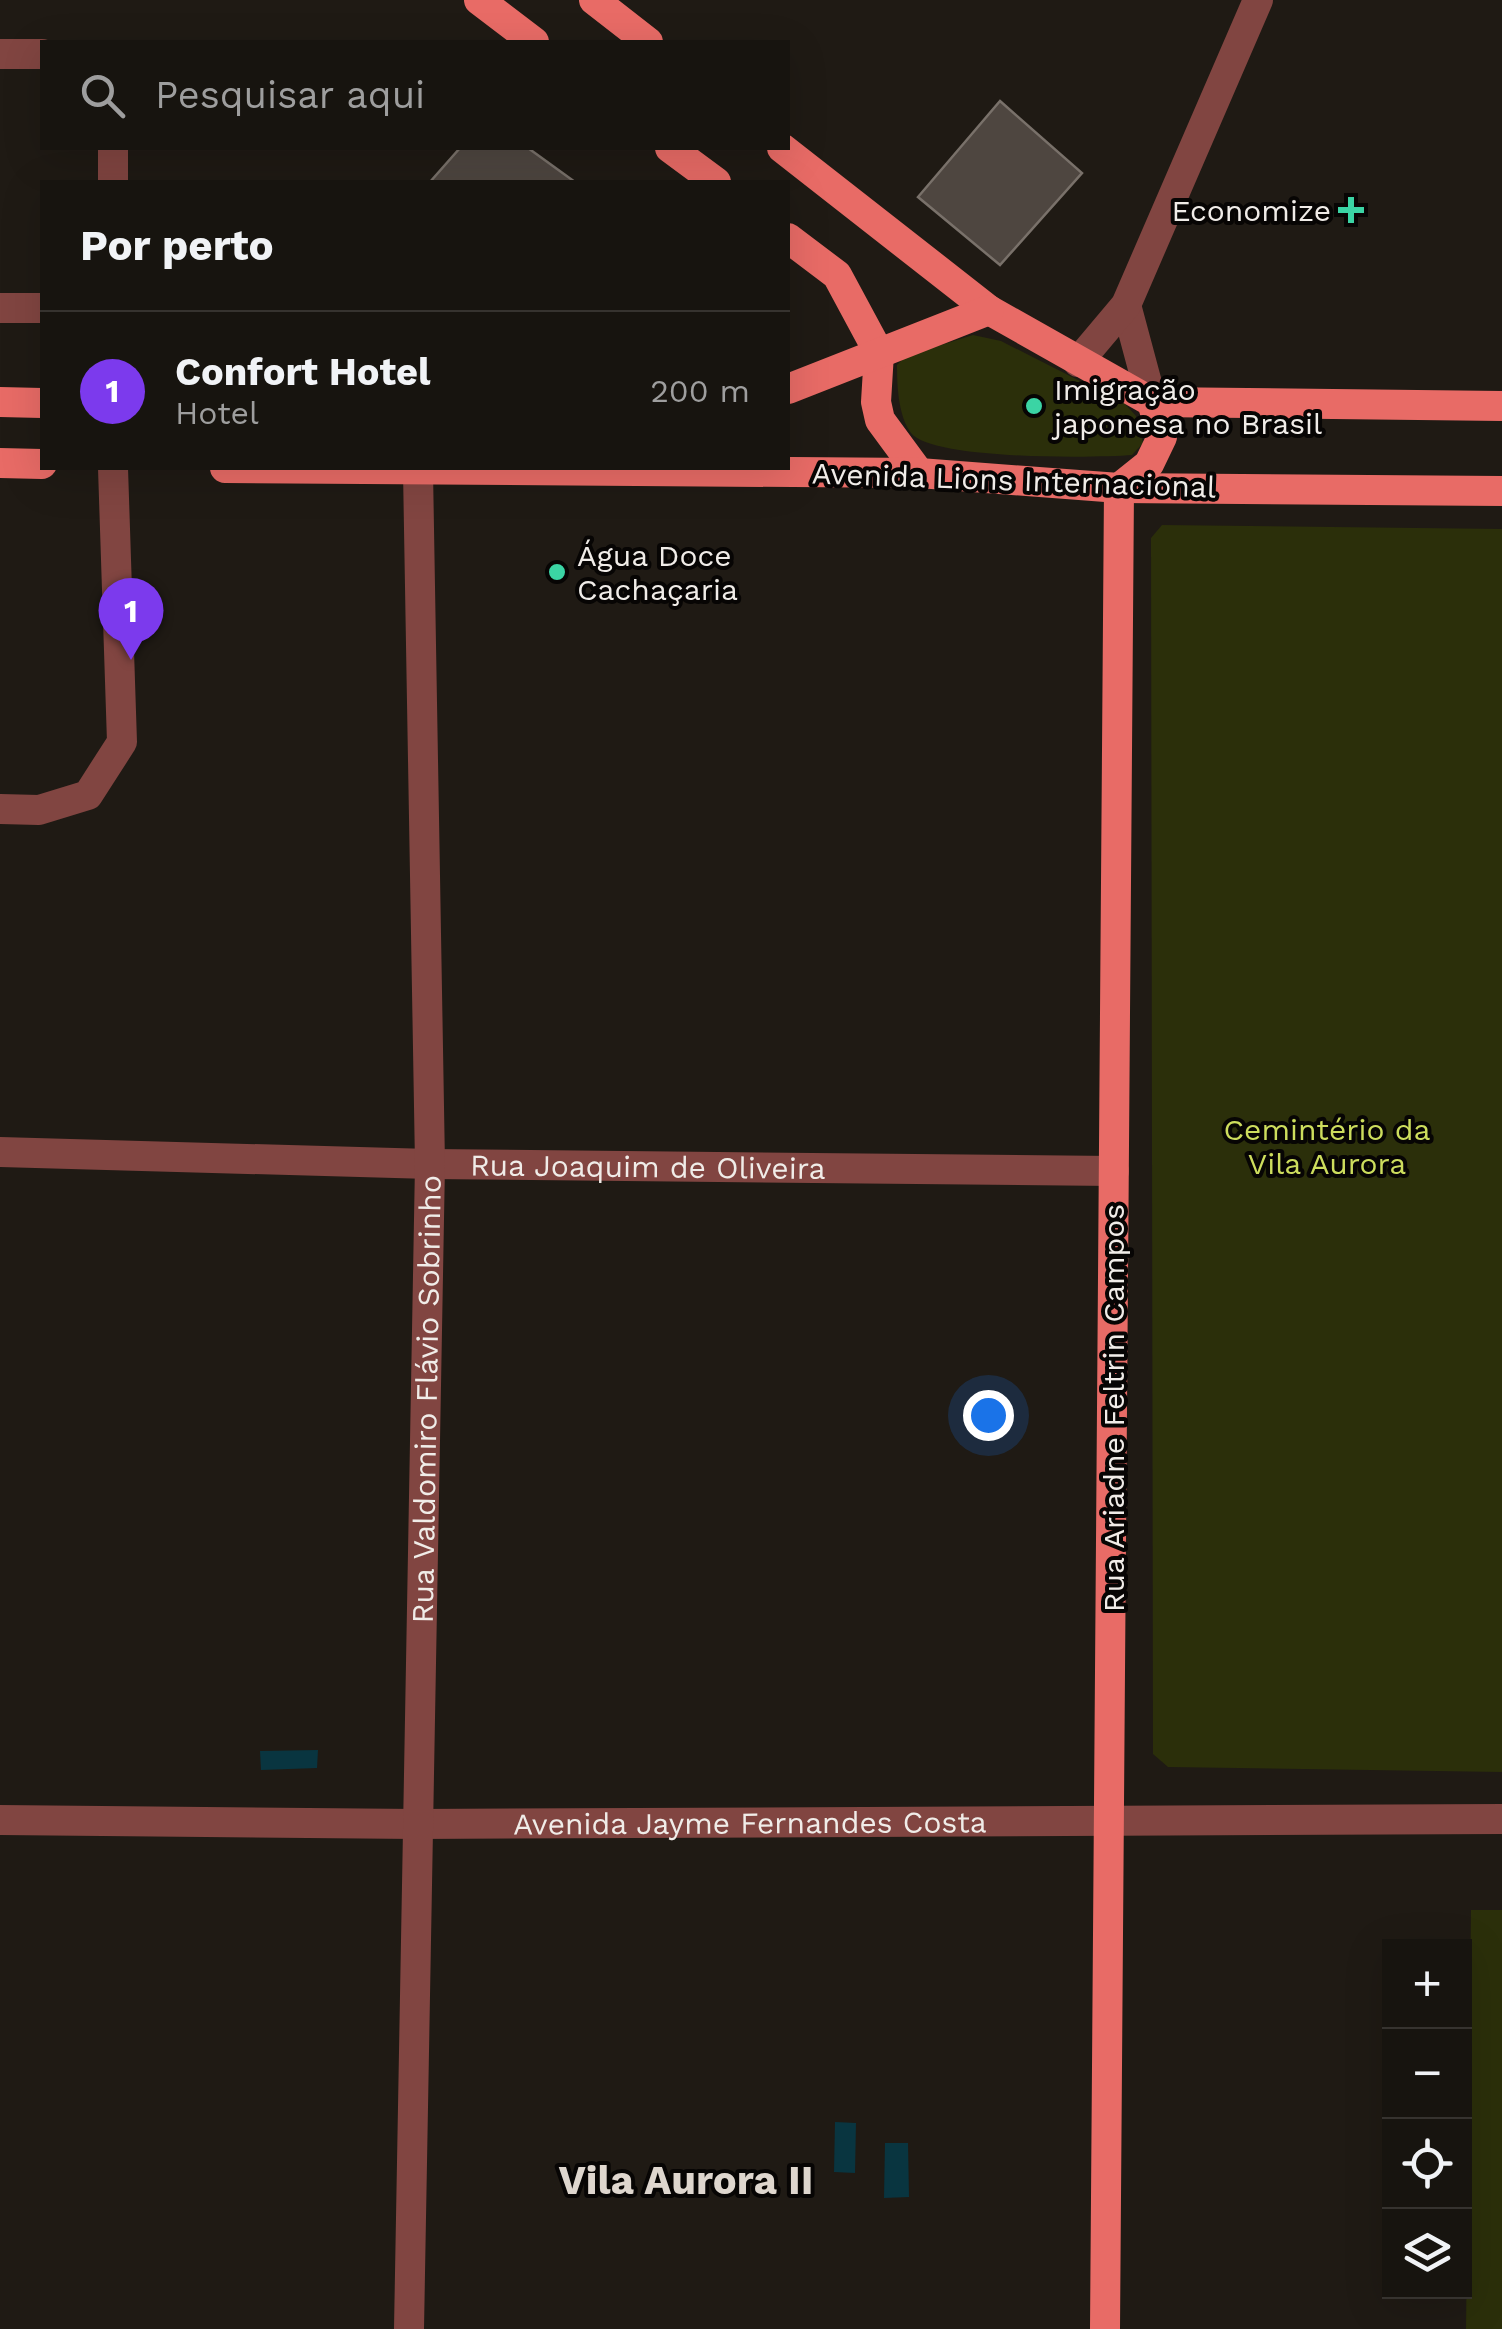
<!DOCTYPE html>
<html lang="pt">
<meta charset="utf-8">
<style>
:root{--surface:#17140f;--page:#201d18;--text:#f1f3f6;--muted:#9e9e9e;--line:#36332f;--accent:#7c3aed}
body{margin:0;font-family:"Work Sans",sans-serif;background:var(--page);color:var(--text)}
.controls{position:absolute;right:30px;bottom:30px;display:grid;overflow:hidden;border-radius:0px;box-shadow:0 10px 40px #0002}
.controls button{width:90px;height:90px;display:grid;place-items:center;padding:0;border:0;border-bottom:2px solid var(--line);background:var(--surface);color:var(--text);font:50px sans-serif}
.you{position:absolute;left:988px;top:1415px;width:35px;height:35px;margin:-25px;border:8px solid #fff;border-radius:50%;background:#1a73e8;box-shadow:0 0 0 15px #1a73e833}
.badge{display:grid;place-items:center;width:65px;height:65px;border-radius:50%;background:var(--accent);color:#fff;font-size:32px;font-weight:700}
.pin{position:absolute;translate:-50% -82px;filter:drop-shadow(0 2px 5px #0008)}
.pin::after{content:'';position:absolute;top:52px;width:35px;height:30px;background:inherit;clip-path:polygon(0 0,100% 0,50% 100%)}
.list{margin:0;padding:0;list-style:none}
h2{display:flex;justify-content:space-between;align-items:center;height:130px;margin:0;padding:0 40px;font-size:42px}
h2 small{font-size:32px;font-weight:400;color:var(--muted)}
.list li{display:grid;grid-template-columns:65px 1fr auto;gap:30px;align-items:center;box-sizing:border-box;height:160px;padding:0 40px;border-top:2px solid var(--line)}
.list b{display:block;font-size:38px;white-space:nowrap}
.list p{margin:0;font-size:32px;white-space:nowrap;color:var(--muted)}
.list em{font-size:32px;font-style:normal;color:var(--muted)}
.icon{flex:none;width:55px;height:55px;fill:none;stroke:currentColor;stroke-width:2;stroke-linecap:round;stroke-linejoin:round}
.map{position:relative;flex:none;width:1502px;height:2329px;overflow:hidden}
.search{position:absolute;background:var(--surface);box-shadow:0 10px 40px #0002;left:40px;top:40px;width:750px;height:110px;display:flex;align-items:center;gap:25px;box-sizing:border-box;padding:0 35px;border-radius:0px;color:var(--muted);font-size:38px}
.panel{position:absolute;background:var(--surface);box-shadow:0 10px 40px #0002;left:40px;top:180px;width:750px;height:290px;border-radius:0px}
.map>svg:first-child{display:block}
.green{fill:#2b2f0a}
.water{fill:#093540}
.building{fill:#4e4640;stroke:#79716a;stroke-width:2.5}
.lines{fill:none;stroke-linecap:round;stroke-linejoin:round}
.minor{stroke:#814541;stroke-width:30}
.major{stroke:#e86b66;stroke-width:30}
.poi-dot{fill:#3bd4a4;stroke:#070504;stroke-width:4}
.labels{text-anchor:middle;dominant-baseline:central;stroke-width:8;stroke-linejoin:round;paint-order:stroke}
.poi-label{font-size:30px;fill:#f0ece8;stroke:#070504;text-anchor:start}
.street-label{font-size:30px;fill:#f0ece8;stroke:#070504}
.park-label{font-size:30px;fill:#cddd5d;stroke:#070504}
.district-label{font-size:40px;font-weight:bold;fill:#ded6ce;stroke:#070504}
</style>
<div class="map">
<svg width="1502" height="2329" viewBox="0 0 1502 2329">
<rect width="100%" height="100%" fill="#1f1a14"/>
<g class="green">
<path d="M973,335L1001,341L1125,404L1136,416L1143,443L1132,455C1094,458 932,460 911,433C898,416 897,385 897,365L906,356Z"/>
<polygon points="1162,525 1502,529 1502,1772 1168,1767 1153,1754 1151,538"/>
<polygon points="1471,1910 1502,1910 1502,2329 1466,2329"/>
</g>
<g class="water">
<polygon points="318,1750 317,1768 261,1770 260,1751"/>
<polygon points="835,2122 856,2123 855,2173 834,2172"/>
<polygon points="885,2143 908,2143 909,2197 884,2198"/>
</g>
<g class="building">
<polygon points="1000,101 1082,173 1000,265 918,197"/>
<polygon points="460,148 528,148 575,182 430,182"/>
</g>
<g class="lines">
<g class="minor">
<polyline points="0,54 42,54"/>
<polyline points="113,182 113,148"/>
<polyline points="1126,305 1152,402"/>
<polyline points="0,308 42,308"/>
<polyline points="1078,362 1126,305 1258,0"/>
<polyline points="0,809 39,810 88,795 122,742 113,468"/>
<path id="s1" d="M0,1152L430,1164L1114,1171"/>
<path id="s2" d="M0,1820L416,1824L1502,1819"/>
<path id="s3" d="M409,2329L430,1164L418,471"/>
</g>
<g class="major">
<polyline points="479,0 534,42"/>
<polyline points="594,0 648,42"/>
<polyline points="670,148 716,182"/>
<polyline points="782,148 989,310 1152,402 1502,406"/>
<polyline points="788,238 837,275 879,353 876,402 880,420 919,473"/>
<polyline points="788,389 989,310"/>
<polyline points="0,402 42,403"/>
<polyline points="0,463 42,464"/>
<polyline points="225,468 919,473 1119,488 1502,491"/>
<polyline points="1105,2329 1119,488 1149,464 1162,437 1152,402"/>
</g>
</g>
<g class="poi-dot">
<path d="M1346 195h10v10h10v10h-10v10h-10v-10h-10v-10h10z"/>
<circle cx="1034" cy="406" r="10"/>
<circle cx="557" cy="572" r="10"/>
</g>
<g class="labels">
<g class="poi-label">
<text x="1331" y="210" text-anchor="end">Economize</text>
<text x="1054" y="389">Imigração<tspan x="1054" dy="34">japonesa no Brasil</tspan></text>
<text x="577" y="555">Água Doce<tspan x="577" dy="34">Cachaçaria</tspan></text>
</g>
<g class="street-label">
<text transform="translate(1014 480) rotate(2)">Avenida Lions Internacional</text>
<text stroke="none"><textPath href="#s1" startOffset="648">Rua Joaquim de Oliveira</textPath></text>
<text stroke="none"><textPath href="#s3" startOffset="930">Rua Valdomiro Flávio Sobrinho</textPath></text>
<text transform="translate(1113 1408) rotate(-90)">Rua Ariadne Feltrin Campos</text>
<text stroke="none"><textPath href="#s2" startOffset="750">Avenida Jayme Fernandes Costa</textPath></text>
</g>
<g class="park-label">
<text x="1327" y="1129">Cemintério da<tspan x="1327" dy="34">Vila Aurora</tspan></text>
</g>
<g class="district-label">
<text x="686" y="2180">Vila Aurora II</text>
</g>
</g>
</svg>
<div class="controls">
<button>+</button>
<button>−</button>
<button><svg class="icon" aria-label="locate" viewBox="0 0 24 24"><circle cx="12" cy="12" r="6"/><path d="M12 2v4M12 18v4M2 12h4M18 12h4"/></svg></button>
<button><svg class="icon" aria-label="layers" viewBox="0 0 24 24"><path d="M12 4l9 5-9 5-9-5zM3 14l9 5 9-5"/></svg></button>
</div>
<div class="you"></div>
<div class="pin badge" style="left:131px;top:660px">1</div>
<div class="search"><svg class="icon" aria-label="search" viewBox="0 0 24 24"><circle cx="10" cy="10" r="6"/><path d="M15 15l6 6"/></svg>Pesquisar aqui</div>
<section class="panel">
<h2>Por perto<small></small></h2>
<ul class="list">
<li><span class="badge">1</span><div><b>Confort Hotel</b><p>Hotel</p></div><em>200 m</em></li>
</ul>
</section>
</div>
